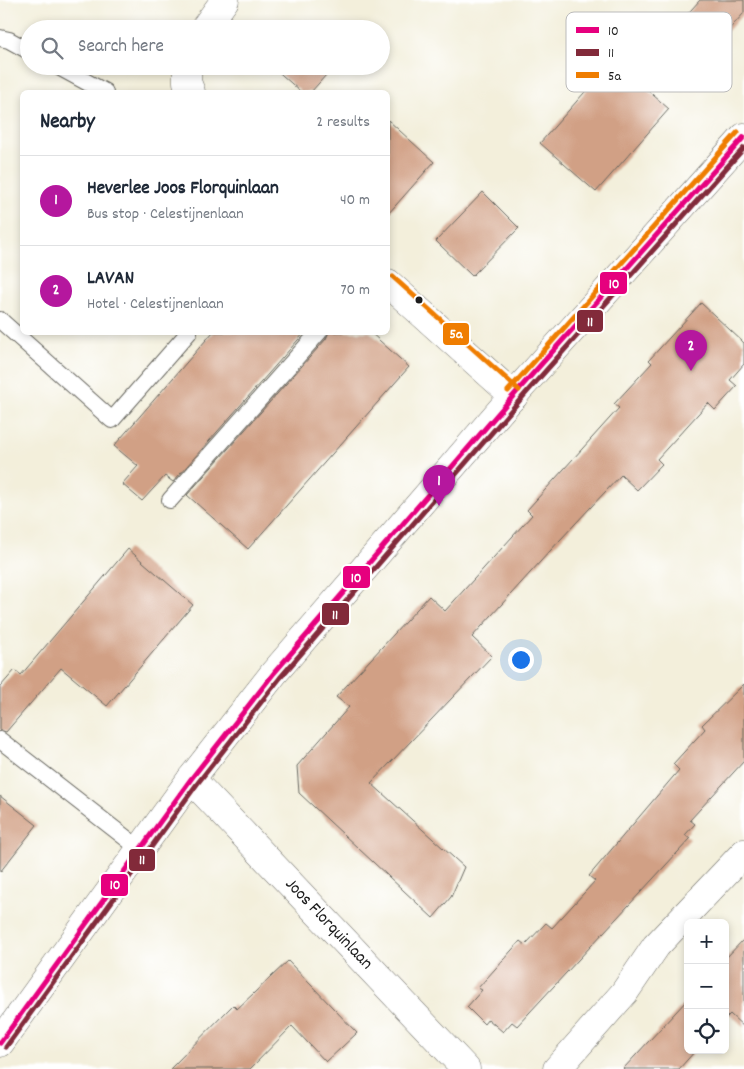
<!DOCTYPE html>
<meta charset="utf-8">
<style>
:root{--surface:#fff;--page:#f2f2f3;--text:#1f2937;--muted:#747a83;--line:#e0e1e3;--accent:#b5179e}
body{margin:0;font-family:Dekko,sans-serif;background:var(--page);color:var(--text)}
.controls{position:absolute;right:15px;bottom:15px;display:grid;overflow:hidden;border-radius:8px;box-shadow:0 2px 8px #0003}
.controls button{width:45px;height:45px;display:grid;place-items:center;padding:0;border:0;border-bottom:1px solid var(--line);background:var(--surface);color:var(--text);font:25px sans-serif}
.you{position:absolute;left:520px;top:659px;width:18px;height:18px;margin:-12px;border:4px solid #fff;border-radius:50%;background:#1a73e8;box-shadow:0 0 0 8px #1a73e833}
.badge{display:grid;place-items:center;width:32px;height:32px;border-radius:50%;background:var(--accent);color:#fff;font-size:16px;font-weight:700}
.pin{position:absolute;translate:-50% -41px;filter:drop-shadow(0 1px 2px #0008)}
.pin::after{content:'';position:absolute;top:26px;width:18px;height:15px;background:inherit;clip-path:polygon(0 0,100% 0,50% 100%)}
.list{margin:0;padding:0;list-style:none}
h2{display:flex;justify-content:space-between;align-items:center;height:65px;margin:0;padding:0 20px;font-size:21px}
h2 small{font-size:16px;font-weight:400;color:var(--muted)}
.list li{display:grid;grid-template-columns:32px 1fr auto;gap:15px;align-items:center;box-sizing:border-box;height:90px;padding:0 20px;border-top:1px solid var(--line)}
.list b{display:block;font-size:19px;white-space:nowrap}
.list p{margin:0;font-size:16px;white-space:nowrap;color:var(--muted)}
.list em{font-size:16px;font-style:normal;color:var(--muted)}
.icon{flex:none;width:28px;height:28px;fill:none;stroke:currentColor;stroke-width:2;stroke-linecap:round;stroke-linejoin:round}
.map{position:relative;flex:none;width:744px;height:1069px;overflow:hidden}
.search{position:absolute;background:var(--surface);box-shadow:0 2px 8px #0003;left:20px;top:20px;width:370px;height:55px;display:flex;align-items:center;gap:12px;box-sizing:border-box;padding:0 18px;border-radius:28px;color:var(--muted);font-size:19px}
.panel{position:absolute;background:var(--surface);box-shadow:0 2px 8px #0003;left:20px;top:90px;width:370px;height:245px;border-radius:8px}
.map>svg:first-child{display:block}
.building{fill:#d1a085}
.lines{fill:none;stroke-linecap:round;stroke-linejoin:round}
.service-casing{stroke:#67665f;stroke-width:18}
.minor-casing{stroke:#67665f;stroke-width:29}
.service{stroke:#fff;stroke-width:16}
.minor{stroke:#fff;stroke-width:28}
.bus-1-casing{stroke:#fff;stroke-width:9}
.bus-2-casing{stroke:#fff;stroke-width:9}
.bus-3-casing{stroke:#fff;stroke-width:9}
.bus-1{stroke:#e6007e;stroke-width:5}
.bus-2{stroke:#822a3a;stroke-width:5}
.bus-3{stroke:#ef7d00;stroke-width:5}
.bus-dot{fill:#1c1c1c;stroke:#fff;stroke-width:2}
.labels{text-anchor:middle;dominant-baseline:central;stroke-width:5;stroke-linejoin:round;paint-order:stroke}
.street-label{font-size:18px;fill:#1c1c1c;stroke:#fff}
.key{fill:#fff;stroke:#bbb;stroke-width:1}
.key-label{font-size:14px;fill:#1c1c1c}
.line-badge{stroke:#fff;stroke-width:2}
.badge-label{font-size:14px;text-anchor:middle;font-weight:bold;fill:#fff}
</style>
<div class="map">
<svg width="744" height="1069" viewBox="0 0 744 1069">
<rect width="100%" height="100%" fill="#fff"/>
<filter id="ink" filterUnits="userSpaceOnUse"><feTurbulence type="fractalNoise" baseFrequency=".02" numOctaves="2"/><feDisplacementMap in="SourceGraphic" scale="10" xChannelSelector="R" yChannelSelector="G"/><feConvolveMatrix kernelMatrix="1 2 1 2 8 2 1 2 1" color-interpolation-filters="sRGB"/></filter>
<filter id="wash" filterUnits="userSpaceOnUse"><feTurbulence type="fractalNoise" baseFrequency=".0096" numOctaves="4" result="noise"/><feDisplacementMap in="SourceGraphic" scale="20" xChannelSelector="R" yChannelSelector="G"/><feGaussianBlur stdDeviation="1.12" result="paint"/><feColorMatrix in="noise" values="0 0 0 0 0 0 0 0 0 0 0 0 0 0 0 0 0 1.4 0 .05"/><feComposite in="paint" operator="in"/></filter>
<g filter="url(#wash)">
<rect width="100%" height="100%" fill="#f3efdb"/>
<g id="blocks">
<g class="building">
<polygon points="700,0 744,0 744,13 712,48 682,20"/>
<polygon points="613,60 669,109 596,192 540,143"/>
<polygon points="272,66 334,66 311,92 301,92"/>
<polygon points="388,120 434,162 388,214"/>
<polygon points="483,192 519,228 472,276 436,241"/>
<polygon points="701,303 744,343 744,364 730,380 737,386 715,410 708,403 657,459 662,464 637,490 621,475 560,540 472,637 492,656 371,783 464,867 451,897 433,918 299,793 297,766 349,707 336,697 429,596 445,611 532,515 527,510 619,408 614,404 652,363 649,360"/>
<polygon points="213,332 305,332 173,482 165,476 142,501 122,484 138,466 114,446"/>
<polygon points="329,332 370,332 409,367 248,549 187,495 326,339"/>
<polygon points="128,549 193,605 107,706 61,668 6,732 0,730 0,687 15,670 21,675"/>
<polygon points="744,684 744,761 690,820 695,824 685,835 690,839 517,1026 512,1022 503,1032 488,1019 484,1024 467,1007 482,990 478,988 520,941 525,945 546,923 552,928 595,881 589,876 679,770 673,764 705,729 702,725"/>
<polygon points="0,796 37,825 0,872"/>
<polygon points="744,939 744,1027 730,1014 725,1019 725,959"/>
<polygon points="288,961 357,1033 326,1062 292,1026 250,1069 170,1069 233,1005 237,1009"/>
<polygon points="688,999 688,1050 696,1050 679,1069 623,1069"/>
</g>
</g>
</g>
<g filter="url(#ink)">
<use href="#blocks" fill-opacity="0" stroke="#67665f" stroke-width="1"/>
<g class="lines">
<defs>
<g id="service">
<polyline points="0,38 9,40 29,51"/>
<polyline points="57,66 105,92"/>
<polyline points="0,320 112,420 189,332"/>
<polyline points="170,500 319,332"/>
<polyline points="0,740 140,849"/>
</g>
<g id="minor">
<polyline points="204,29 225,0"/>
<polyline points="187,66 187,82 191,92"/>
<polyline points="388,283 514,396"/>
<path id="s1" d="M191,779L466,1069"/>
<polyline points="0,1043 191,779 274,673 520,388 744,137"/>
<polyline points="557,1069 624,993 656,946 744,853"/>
</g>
</defs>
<use href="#service" class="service-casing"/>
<use href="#minor" class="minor-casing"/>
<use href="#service" class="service"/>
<use href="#minor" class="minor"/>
<defs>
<polyline id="bus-1" points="0,1043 191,779 274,673 520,388 744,137"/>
<polyline id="bus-2" points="6,1047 197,784 280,678 526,393 744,148"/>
<g id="bus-3">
<polyline points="393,277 519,390"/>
<polyline points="508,391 738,132"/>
</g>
</defs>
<use href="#bus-1" class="bus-1-casing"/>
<use href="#bus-2" class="bus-2-casing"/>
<use href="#bus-3" class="bus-3-casing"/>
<use href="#bus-1" class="bus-1"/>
<use href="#bus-2" class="bus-2"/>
<use href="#bus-3" class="bus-3"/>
</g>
</g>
<circle class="bus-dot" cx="419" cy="300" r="4.5"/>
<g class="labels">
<g class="street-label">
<text stroke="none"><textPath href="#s1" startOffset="200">Joos Florquinlaan</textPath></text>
</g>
</g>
<rect x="566" y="12" width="166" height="80" rx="8" class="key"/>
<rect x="576" y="27" width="23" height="6" fill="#e6007e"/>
<rect x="576" y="49" width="23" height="7" fill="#822a3a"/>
<rect x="576" y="72" width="23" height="6" fill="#ef7d00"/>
<g class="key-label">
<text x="608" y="35">10</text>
<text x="608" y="57">11</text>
<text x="608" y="80">5a</text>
</g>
<g class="line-badge">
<rect x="599" y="271" width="29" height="24" rx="5" fill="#e6007e"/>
<rect x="576" y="309" width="28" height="24" rx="5" fill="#822a3a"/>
<rect x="442" y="322" width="28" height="24" rx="5" fill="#ef7d00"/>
<rect x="342" y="565" width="29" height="24" rx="5" fill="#e6007e"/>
<rect x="321" y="602" width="29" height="24" rx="5" fill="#822a3a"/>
<rect x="128" y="848" width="28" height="24" rx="5" fill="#822a3a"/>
<rect x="100" y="873" width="29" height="24" rx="5" fill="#e6007e"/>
</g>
<g class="badge-label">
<text x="614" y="288">10</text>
<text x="590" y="326">11</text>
<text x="456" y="338">5a</text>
<text x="356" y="582">10</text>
<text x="335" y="619">11</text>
<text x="142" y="864">11</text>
<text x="115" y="889">10</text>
</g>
</svg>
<div class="controls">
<button>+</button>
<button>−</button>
<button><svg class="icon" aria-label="locate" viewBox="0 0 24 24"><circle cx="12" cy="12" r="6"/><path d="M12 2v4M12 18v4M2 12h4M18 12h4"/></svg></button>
</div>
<div class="you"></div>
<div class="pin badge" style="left:439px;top:506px">1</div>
<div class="pin badge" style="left:691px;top:371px">2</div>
<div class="search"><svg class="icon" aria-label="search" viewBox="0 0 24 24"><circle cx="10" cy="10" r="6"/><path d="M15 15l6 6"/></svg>Search here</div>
<section class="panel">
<h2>Nearby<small>2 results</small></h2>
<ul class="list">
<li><span class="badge">1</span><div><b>Heverlee Joos Florquinlaan</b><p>Bus stop · Celestijnenlaan</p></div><em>40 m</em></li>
<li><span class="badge">2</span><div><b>LAVAN</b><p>Hotel · Celestijnenlaan</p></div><em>70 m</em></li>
</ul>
</section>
</div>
